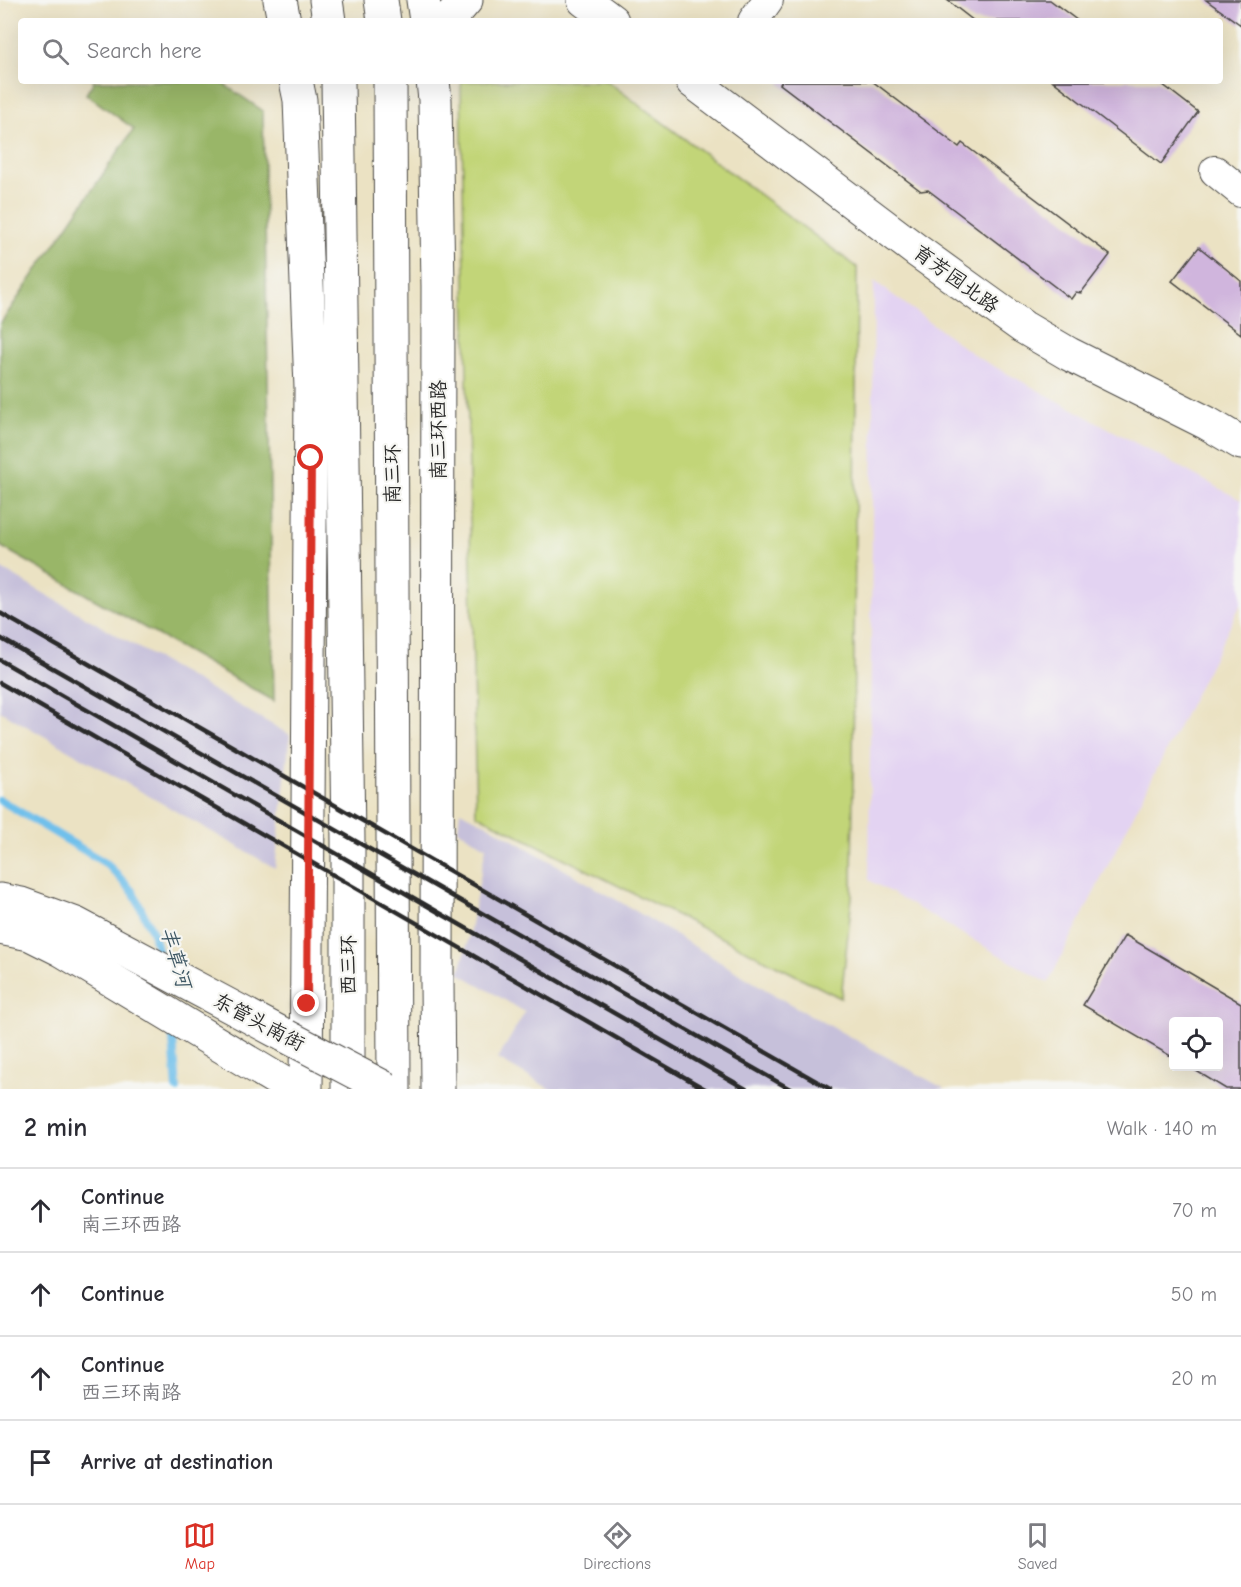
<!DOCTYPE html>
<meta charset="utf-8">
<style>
:root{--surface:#fff;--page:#f7f7f7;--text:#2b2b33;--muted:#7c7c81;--line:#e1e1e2;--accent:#d93025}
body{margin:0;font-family:"Comic Neue","LXGW WenKai TC",sans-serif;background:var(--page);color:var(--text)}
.controls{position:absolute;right:18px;bottom:18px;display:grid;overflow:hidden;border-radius:6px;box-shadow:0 6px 24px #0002}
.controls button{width:54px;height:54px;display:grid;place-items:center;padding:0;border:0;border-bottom:2px solid var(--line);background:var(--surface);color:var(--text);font:30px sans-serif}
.stop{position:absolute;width:18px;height:18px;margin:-14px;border:4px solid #d93025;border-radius:50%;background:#fff}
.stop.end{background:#d93025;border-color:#fff;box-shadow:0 2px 6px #0008}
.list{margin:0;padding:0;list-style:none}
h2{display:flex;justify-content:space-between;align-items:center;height:78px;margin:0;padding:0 24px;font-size:26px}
h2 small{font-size:20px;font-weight:400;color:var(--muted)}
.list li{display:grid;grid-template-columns:39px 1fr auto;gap:18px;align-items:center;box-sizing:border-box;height:84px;padding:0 24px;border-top:2px solid var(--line)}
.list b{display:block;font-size:22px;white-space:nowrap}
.list p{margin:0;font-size:20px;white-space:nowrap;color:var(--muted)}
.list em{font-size:20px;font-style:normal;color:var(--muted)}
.icon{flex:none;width:33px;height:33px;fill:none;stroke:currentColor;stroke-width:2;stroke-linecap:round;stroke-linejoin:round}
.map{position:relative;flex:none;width:1241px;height:1089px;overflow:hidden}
.search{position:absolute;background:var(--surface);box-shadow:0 6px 24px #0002;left:18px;right:18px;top:18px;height:66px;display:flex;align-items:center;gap:15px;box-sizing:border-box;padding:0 21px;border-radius:6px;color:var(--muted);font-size:22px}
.sheet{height:414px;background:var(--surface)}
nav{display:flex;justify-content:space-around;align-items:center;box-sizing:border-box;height:84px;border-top:2px solid var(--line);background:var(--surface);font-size:16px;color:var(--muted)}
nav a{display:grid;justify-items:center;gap:3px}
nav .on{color:var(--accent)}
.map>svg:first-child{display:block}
.built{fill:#e3d3f2}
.industrial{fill:#c6c0da}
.green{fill:#c2d578;stroke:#768052;stroke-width:1.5}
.forest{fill:#99b668;stroke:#62704a;stroke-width:1.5}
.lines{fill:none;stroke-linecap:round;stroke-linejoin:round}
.stream{stroke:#6fc0eb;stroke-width:8}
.building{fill:#d0b5dd}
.minor-casing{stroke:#484642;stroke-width:32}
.tertiary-casing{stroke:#484642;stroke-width:35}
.secondary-casing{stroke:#484642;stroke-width:35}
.trunk-casing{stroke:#484642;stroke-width:35}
.minor{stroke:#fff;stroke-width:30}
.tertiary{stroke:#fff;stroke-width:33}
.secondary{stroke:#fff;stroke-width:33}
.trunk{stroke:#fff;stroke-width:33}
.rail{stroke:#2b2b2b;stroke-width:4.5}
.secondary-bridge-casing{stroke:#484642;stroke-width:35;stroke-linecap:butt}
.secondary-bridge{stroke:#fff;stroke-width:33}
.route{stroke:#d93025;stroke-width:8}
.labels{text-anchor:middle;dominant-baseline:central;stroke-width:4.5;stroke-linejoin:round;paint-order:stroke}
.street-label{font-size:20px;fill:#2b2b2b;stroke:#f6f6f2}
.water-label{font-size:21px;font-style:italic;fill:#3f5865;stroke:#f6f6f2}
</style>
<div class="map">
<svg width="1241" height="1089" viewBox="0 0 1241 1089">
<rect width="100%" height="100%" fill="#f6f6f2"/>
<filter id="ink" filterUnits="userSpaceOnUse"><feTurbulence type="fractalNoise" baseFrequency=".0167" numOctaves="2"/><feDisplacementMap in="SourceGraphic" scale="12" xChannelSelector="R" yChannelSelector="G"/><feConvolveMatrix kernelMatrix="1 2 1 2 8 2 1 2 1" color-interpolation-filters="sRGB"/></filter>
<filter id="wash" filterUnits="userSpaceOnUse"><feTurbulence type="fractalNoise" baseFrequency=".008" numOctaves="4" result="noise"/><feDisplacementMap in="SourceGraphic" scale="24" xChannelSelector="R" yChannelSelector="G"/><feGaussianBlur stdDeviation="1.35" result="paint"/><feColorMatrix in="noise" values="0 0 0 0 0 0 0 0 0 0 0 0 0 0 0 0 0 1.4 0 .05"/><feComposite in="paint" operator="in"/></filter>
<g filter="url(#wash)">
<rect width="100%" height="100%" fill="#ebe2c3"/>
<polygon class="built" points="874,281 977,357 1241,500 1241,604 1048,983 869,880"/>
<g class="industrial">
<polygon points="0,568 290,735 275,868 0,711"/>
<polygon points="460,811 486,824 634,910 783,1000 945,1089 550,1089 498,1059 525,1012 459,973 466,950 486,847 458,830"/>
</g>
<polygon class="green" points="462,81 607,81 857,267 852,897 841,998 476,814 461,87"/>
<polygon class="forest" points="94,81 219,81 263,111 274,701 0,546 0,324 134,129 86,94"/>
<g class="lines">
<g class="stream">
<polyline points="0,800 107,864 133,892 153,933 159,957"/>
<polyline points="172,1028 177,1089"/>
</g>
</g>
<g id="blocks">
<g class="building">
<polygon points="947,0 1050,0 1078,21 974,21"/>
<polygon points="1206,0 1241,0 1241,25"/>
<polygon points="782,81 872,81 959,147 962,143 1110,255 1081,293 1076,292 1071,299 928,190 921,191 780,84"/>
<polygon points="1053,81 1158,81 1198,112 1161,164"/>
<polygon points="1199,247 1241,281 1241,334 1172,281"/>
<polygon points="1125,935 1241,1003 1241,1089 1226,1089 1188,1066 1218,1066 1218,1022 1174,1022 1174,1058 1083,1005"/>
</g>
</g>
</g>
<g filter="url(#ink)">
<use href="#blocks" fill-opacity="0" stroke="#484642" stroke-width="1.5"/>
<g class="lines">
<defs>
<g id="minor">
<polyline points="753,21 768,0"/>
<polyline points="1215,171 1241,192"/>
</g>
<g id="tertiary">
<polyline points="280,0 284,21"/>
<polyline points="423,0 426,21"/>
<polyline points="584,0 612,21"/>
<polyline points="448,21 466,0"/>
<polyline points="296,81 300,100 311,388 306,1089"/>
<polyline points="433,81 435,100 438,286 437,982 438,1089"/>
<polyline points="692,81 916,250 1023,327 1069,354 1207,423 1241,443"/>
</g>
<g id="secondary">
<polyline points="0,900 21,904 76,924 286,1036"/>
<polyline points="0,928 30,934 62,950 293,1089"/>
</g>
<g id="trunk">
<polyline points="326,0 329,21"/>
<polyline points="381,0 384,21"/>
<polyline points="338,81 348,841 348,1089"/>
<polyline points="390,81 394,1089"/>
</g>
</defs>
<use href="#minor" class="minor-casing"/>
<use href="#tertiary" class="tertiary-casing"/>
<use href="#secondary" class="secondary-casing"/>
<use href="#trunk" class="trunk-casing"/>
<use href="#minor" class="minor"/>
<use href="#tertiary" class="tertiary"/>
<use href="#secondary" class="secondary"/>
<use href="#trunk" class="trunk"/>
<g class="rail">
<polyline points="0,613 830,1089"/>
<polyline points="0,638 790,1089"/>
<polyline points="0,660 746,1089"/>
<polyline points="0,683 705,1089"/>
</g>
<defs>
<polyline id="secondary-bridge" points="286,1036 387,1089"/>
</defs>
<use href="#secondary-bridge" class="secondary-bridge-casing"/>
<use href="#secondary-bridge" class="secondary-bridge"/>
</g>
</g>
<g class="lines" filter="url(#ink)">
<polyline class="route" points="307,1004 311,458"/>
</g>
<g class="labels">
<g class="street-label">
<text transform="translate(956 279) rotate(36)">育芳园北路</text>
<text transform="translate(438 430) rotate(-90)">南三环西路</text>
<text transform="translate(392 474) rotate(-90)">南三环</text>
<text transform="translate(348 965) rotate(-90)">西三环</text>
<text transform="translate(259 1022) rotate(28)">东管头南街</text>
</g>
<g class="water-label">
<text transform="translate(176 957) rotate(74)">丰草河</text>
</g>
</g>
</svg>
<div class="controls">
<button><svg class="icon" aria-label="locate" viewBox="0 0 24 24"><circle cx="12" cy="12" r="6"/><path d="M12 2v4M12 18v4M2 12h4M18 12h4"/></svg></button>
</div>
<div class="stop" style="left:311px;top:458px"></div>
<div class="stop end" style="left:307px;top:1004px"></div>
<div class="search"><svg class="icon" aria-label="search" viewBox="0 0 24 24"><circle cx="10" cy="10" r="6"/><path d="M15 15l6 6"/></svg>Search here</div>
</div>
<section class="sheet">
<h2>2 min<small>Walk · 140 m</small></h2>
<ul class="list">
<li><svg class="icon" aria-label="ahead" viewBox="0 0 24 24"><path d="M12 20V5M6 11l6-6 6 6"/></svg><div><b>Continue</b><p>南三环西路</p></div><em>70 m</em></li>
<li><svg class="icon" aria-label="ahead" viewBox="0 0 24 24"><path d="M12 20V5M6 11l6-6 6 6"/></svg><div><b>Continue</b></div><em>50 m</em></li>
<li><svg class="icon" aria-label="ahead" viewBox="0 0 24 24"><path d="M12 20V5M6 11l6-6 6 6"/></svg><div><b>Continue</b><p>西三环南路</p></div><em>20 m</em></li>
<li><svg class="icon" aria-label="arrive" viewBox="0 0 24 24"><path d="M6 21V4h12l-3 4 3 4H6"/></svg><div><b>Arrive at destination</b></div></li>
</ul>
</section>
<nav>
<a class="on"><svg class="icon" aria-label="map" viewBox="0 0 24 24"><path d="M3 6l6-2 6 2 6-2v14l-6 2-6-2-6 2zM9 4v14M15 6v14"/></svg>Map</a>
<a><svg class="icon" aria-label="directions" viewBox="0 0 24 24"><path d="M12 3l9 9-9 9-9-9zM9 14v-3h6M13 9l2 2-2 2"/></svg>Directions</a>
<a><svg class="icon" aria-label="saved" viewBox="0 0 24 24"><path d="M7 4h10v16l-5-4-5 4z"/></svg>Saved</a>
</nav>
